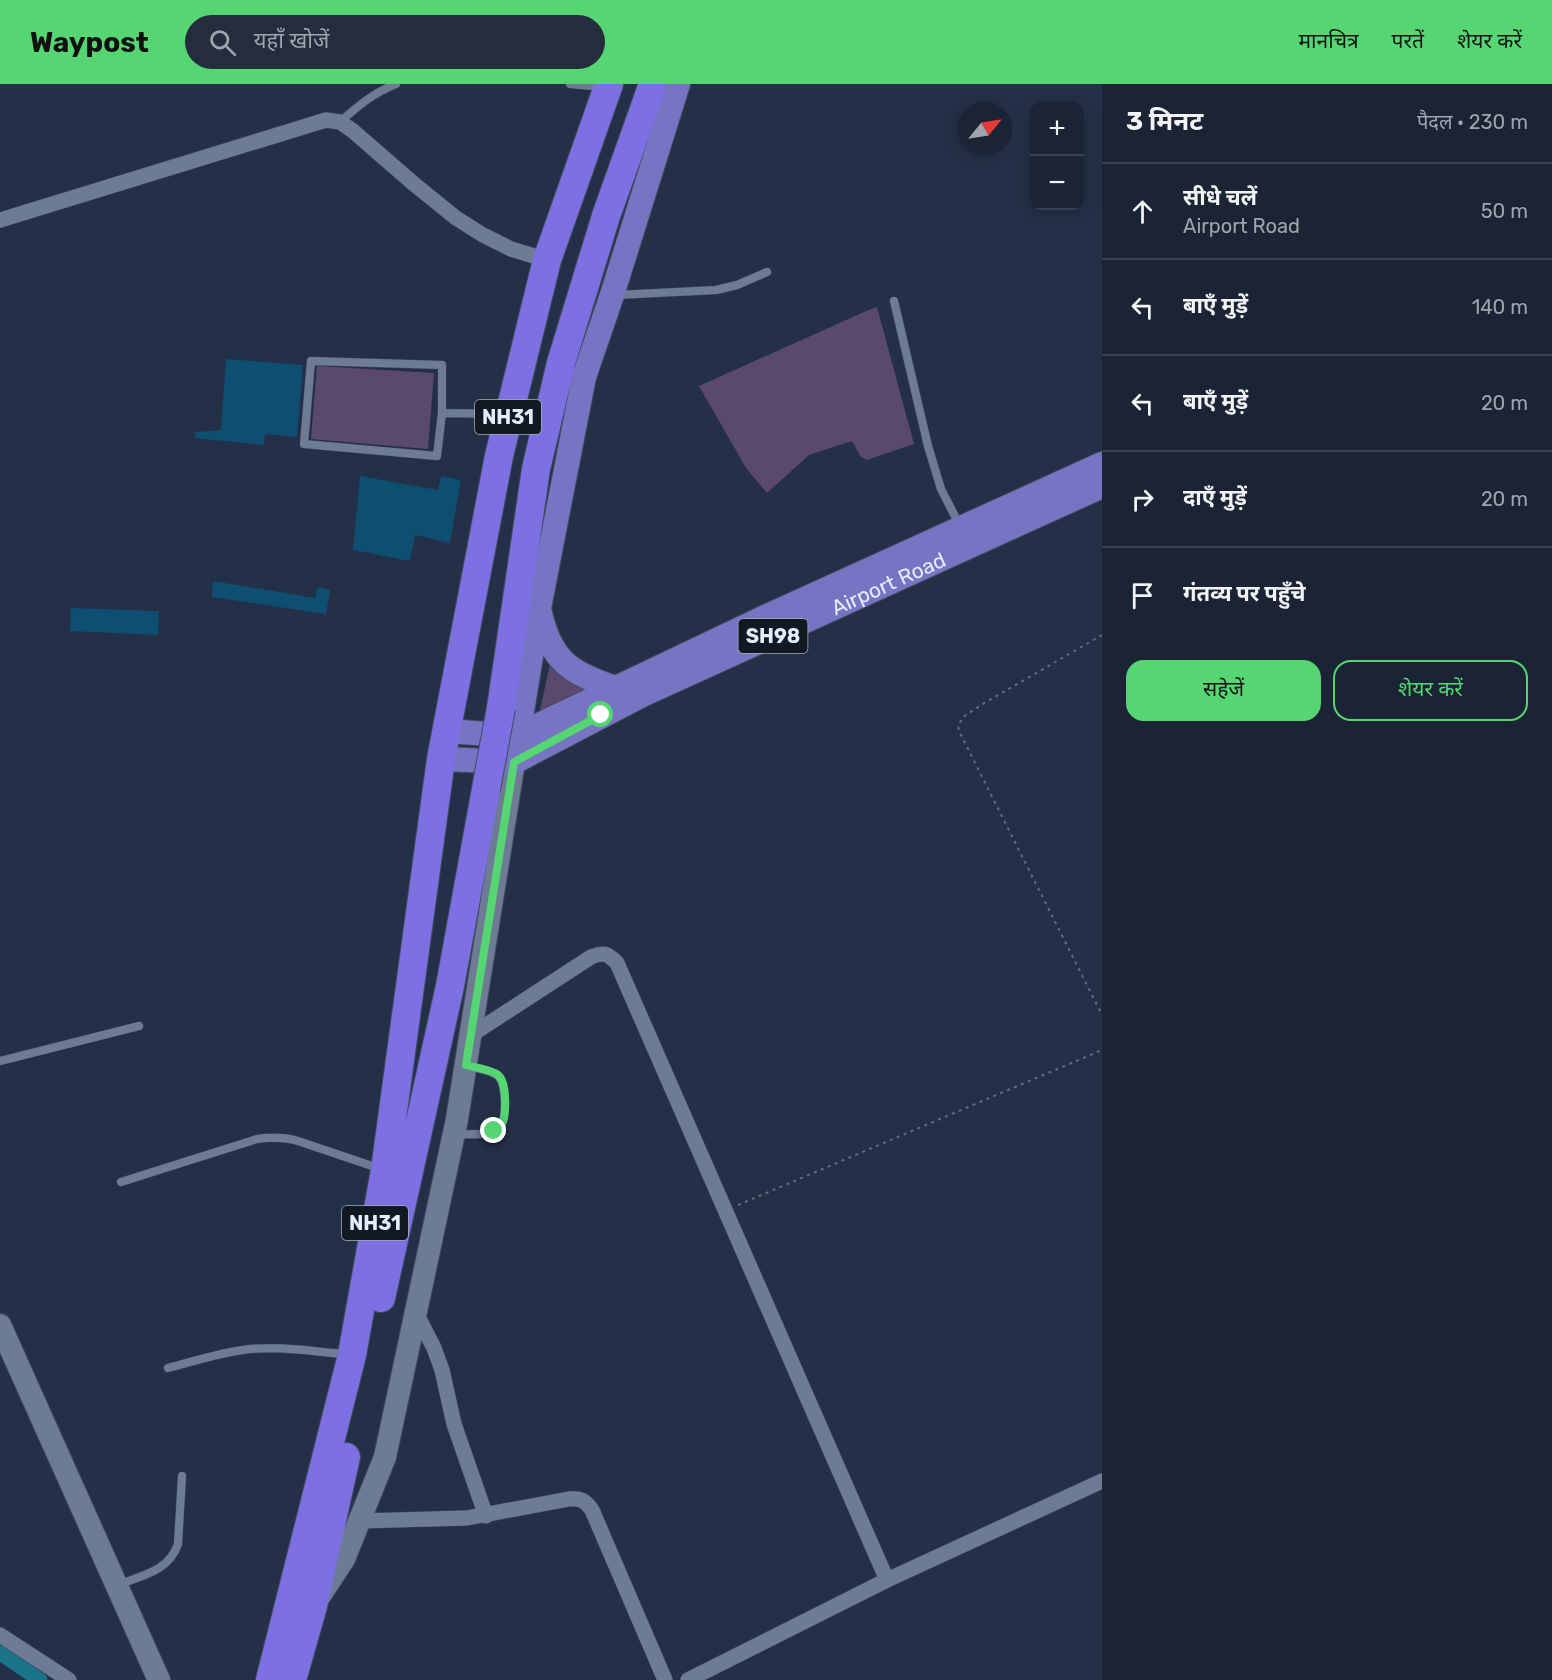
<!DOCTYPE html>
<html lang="hi">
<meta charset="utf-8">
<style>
:root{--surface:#1b2435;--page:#242c3d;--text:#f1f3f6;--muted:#a0a4ad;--line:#394150;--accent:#55d672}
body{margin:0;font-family:Rubik,"Noto Sans Devanagari",sans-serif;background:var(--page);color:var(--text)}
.controls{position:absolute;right:18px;top:18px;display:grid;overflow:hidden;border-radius:12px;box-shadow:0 3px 15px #0003}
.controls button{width:54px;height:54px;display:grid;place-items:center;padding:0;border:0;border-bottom:2px solid var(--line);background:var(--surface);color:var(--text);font:30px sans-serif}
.compass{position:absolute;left:958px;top:18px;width:54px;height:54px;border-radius:50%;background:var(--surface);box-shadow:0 3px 15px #0003;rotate:60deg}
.stop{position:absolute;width:18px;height:18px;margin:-14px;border:4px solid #55d672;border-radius:50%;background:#fff}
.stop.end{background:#55d672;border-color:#fff;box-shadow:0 2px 6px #0008}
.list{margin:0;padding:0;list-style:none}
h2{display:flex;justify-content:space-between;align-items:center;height:78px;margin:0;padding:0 24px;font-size:26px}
h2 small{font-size:20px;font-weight:400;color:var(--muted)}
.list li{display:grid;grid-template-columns:39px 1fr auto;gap:18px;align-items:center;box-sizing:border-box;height:96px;padding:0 24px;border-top:2px solid var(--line)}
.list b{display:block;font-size:22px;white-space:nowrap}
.list p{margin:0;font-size:20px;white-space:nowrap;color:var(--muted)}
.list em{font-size:20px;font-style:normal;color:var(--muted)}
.actions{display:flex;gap:12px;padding:18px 24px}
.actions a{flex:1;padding:14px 0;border:2px solid var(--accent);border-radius:18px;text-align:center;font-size:21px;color:var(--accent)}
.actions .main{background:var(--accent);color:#111}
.icon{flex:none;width:33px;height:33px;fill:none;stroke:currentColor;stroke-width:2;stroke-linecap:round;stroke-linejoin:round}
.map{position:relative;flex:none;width:1102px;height:1596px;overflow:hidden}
header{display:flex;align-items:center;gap:36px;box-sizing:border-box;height:84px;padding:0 30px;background:var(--accent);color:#111}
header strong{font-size:28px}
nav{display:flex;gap:33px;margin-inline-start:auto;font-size:21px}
.search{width:420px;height:54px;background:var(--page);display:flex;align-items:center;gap:15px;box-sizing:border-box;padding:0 21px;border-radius:33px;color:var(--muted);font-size:22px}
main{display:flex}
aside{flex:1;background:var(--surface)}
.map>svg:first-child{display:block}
.green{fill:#5b486e}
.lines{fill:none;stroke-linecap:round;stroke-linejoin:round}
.canal{stroke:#197488;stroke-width:15}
.building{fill:#0d4e71}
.lane-casing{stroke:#414b5e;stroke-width:9}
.street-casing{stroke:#414b5e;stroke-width:16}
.secondary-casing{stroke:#414b5e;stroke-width:24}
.primary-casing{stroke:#414b5e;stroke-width:26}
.highway-casing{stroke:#414b5e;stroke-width:30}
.path{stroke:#626d81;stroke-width:2;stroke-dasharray:3 4.5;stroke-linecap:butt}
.lane{stroke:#6d7b95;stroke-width:8}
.street{stroke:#6d7b95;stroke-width:15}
.secondary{stroke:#6d7b95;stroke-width:22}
.primary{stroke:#7674c3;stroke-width:24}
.highway{stroke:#7c70e2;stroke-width:28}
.highway-bridge-casing{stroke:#414b5e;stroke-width:30;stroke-linecap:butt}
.highway-bridge{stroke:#7c70e2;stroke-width:28}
.route{stroke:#55d672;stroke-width:8}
.labels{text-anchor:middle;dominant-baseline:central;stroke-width:4.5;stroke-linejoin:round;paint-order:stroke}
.shield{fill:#131923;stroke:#a5adba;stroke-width:1.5}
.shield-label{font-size:20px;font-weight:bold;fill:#e4edfb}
.street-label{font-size:21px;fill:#e4edfb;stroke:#131923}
</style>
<header>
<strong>Waypost</strong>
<div class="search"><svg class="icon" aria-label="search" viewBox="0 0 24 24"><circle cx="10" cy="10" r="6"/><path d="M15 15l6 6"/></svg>यहाँ खोजें</div>
<nav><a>मानचित्र</a><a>परतें</a><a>शेयर करें</a></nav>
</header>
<main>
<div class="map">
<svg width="1102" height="1596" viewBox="0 0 1102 1596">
<rect width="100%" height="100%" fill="#243047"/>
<g class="green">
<polygon points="877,223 914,360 867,376 861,373 852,357 809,371 767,409 746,384 699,302 864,228"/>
<polygon points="317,282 434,289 428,365 311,355"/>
<polygon points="550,580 586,601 586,610 545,629 540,626"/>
</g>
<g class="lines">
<polyline class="canal" points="0,1569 40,1596"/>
</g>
<g class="building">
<polygon points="226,275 303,281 297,353 265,350 264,361 195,354 195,348 221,346"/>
<polygon points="360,392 438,406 441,392 461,396 450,459 415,451 410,477 353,466"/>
<polygon points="213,497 315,514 317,503 330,506 326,530 212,513"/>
<polygon points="71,524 159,527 158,551 70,547"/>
</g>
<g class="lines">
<defs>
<g id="lane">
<polyline points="570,0 603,3"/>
<path d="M340,38C358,22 373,9 396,0"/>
<polyline points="617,211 716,206 737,201 767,188"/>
<polyline points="894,217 928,362 941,405 960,442"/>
<polyline points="442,329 442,281 311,277 304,360 437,372 442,329 505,330"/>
<polyline points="0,977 139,942"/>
<path d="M456,1050C468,1050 482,1052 493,1047C495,1046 500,1043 501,1042C507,1033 506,999 498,992C491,986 477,984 467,982"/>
<path d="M121,1098L257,1055C272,1053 284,1053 298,1057L381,1085"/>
<path d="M168,1284C195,1277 222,1268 250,1265C282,1262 315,1268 347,1270"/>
<path d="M118,1501C143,1491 169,1487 178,1460L182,1392"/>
</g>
<g id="street">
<polyline points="0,136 326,36 340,38 353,47 414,100 456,134 483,151 511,165 547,176"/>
<path d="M471,951L591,873C604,868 607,869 617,879L887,1496"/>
<polyline points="416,1229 434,1264 442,1286 454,1340 486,1432"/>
<path d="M359,1437L467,1434L569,1415C580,1414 585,1416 592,1426L665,1596"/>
<polyline points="0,1551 69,1596"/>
<polyline points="688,1596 887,1496 1102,1397"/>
</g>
<g id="secondary">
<polyline points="0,1241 159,1596"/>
<polyline points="319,1513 344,1475 385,1373 457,1035 514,678"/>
</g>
<g id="primary">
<path d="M540,529C551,577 570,589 615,604"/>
<polyline points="447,647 518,652 553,634 763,534 1102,380"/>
<polyline points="516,664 539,524 584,293 612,211 678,0"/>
<path id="s1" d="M441,675L514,678L642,611L1102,402"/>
</g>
<g id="highway">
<polyline points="501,624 536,385 561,279 606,132 653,0"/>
<polyline points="381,1214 450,902 486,705"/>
<polyline points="270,1596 352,1271 385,1086 441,675 499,372 547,176 609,0"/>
<polyline points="292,1596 313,1522 346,1373"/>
</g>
</defs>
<use href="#lane" class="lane-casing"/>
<use href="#street" class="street-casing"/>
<use href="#secondary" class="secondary-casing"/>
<use href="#primary" class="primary-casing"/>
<use href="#highway" class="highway-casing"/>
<g class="path">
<polyline points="1102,551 986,618 963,633 958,642 959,647 1102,931"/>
<polyline points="738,1121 1102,966"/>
</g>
<use href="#lane" class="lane"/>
<use href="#street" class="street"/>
<use href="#secondary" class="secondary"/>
<use href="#primary" class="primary"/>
<use href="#highway" class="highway"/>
<defs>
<polyline id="highway-bridge" points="486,705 501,624"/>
</defs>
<use href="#highway-bridge" class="highway-bridge-casing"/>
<use href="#highway-bridge" class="highway-bridge"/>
</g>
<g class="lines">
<path class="route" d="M494,1047C496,1046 500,1043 501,1041C507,1032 507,998 498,991C490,985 476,984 466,981L514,678L601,631"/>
</g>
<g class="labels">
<g class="shield">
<rect x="475" y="316" width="66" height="34" rx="4.5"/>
<rect x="738.5" y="535" width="69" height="34" rx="4.5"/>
<rect x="342" y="1122" width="66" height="34" rx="4.5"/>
</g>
<g class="shield-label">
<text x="508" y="333">NH31</text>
<text x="773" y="552">SH98</text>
<text x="375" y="1139">NH31</text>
</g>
<g class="street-label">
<text stroke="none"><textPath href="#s1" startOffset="488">Airport Road</textPath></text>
</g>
</g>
</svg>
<div class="controls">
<button>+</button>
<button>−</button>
</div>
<svg class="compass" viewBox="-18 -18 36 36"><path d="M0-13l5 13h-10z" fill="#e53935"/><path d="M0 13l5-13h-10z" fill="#a0a4ad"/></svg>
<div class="stop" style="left:601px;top:631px"></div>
<div class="stop end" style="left:494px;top:1047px"></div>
</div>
<aside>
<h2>3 मिनट<small>पैदल · 230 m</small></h2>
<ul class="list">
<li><svg class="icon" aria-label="ahead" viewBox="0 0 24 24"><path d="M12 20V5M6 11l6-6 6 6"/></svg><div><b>सीधे चलें</b><p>Airport Road</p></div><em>50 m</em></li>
<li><svg class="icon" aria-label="left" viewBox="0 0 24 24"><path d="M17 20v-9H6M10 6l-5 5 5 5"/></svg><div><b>बाएँ मुड़ें</b></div><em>140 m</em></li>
<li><svg class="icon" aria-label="left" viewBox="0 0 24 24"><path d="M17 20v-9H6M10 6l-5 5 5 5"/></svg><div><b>बाएँ मुड़ें</b></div><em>20 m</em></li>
<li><svg class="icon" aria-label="right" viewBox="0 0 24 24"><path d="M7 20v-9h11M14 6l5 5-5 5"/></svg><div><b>दाएँ मुड़ें</b></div><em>20 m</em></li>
<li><svg class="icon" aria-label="arrive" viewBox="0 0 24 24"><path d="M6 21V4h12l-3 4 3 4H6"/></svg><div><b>गंतव्य पर पहुँचे</b></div></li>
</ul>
<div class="actions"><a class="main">सहेजें</a><a>शेयर करें</a></div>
</aside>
</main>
